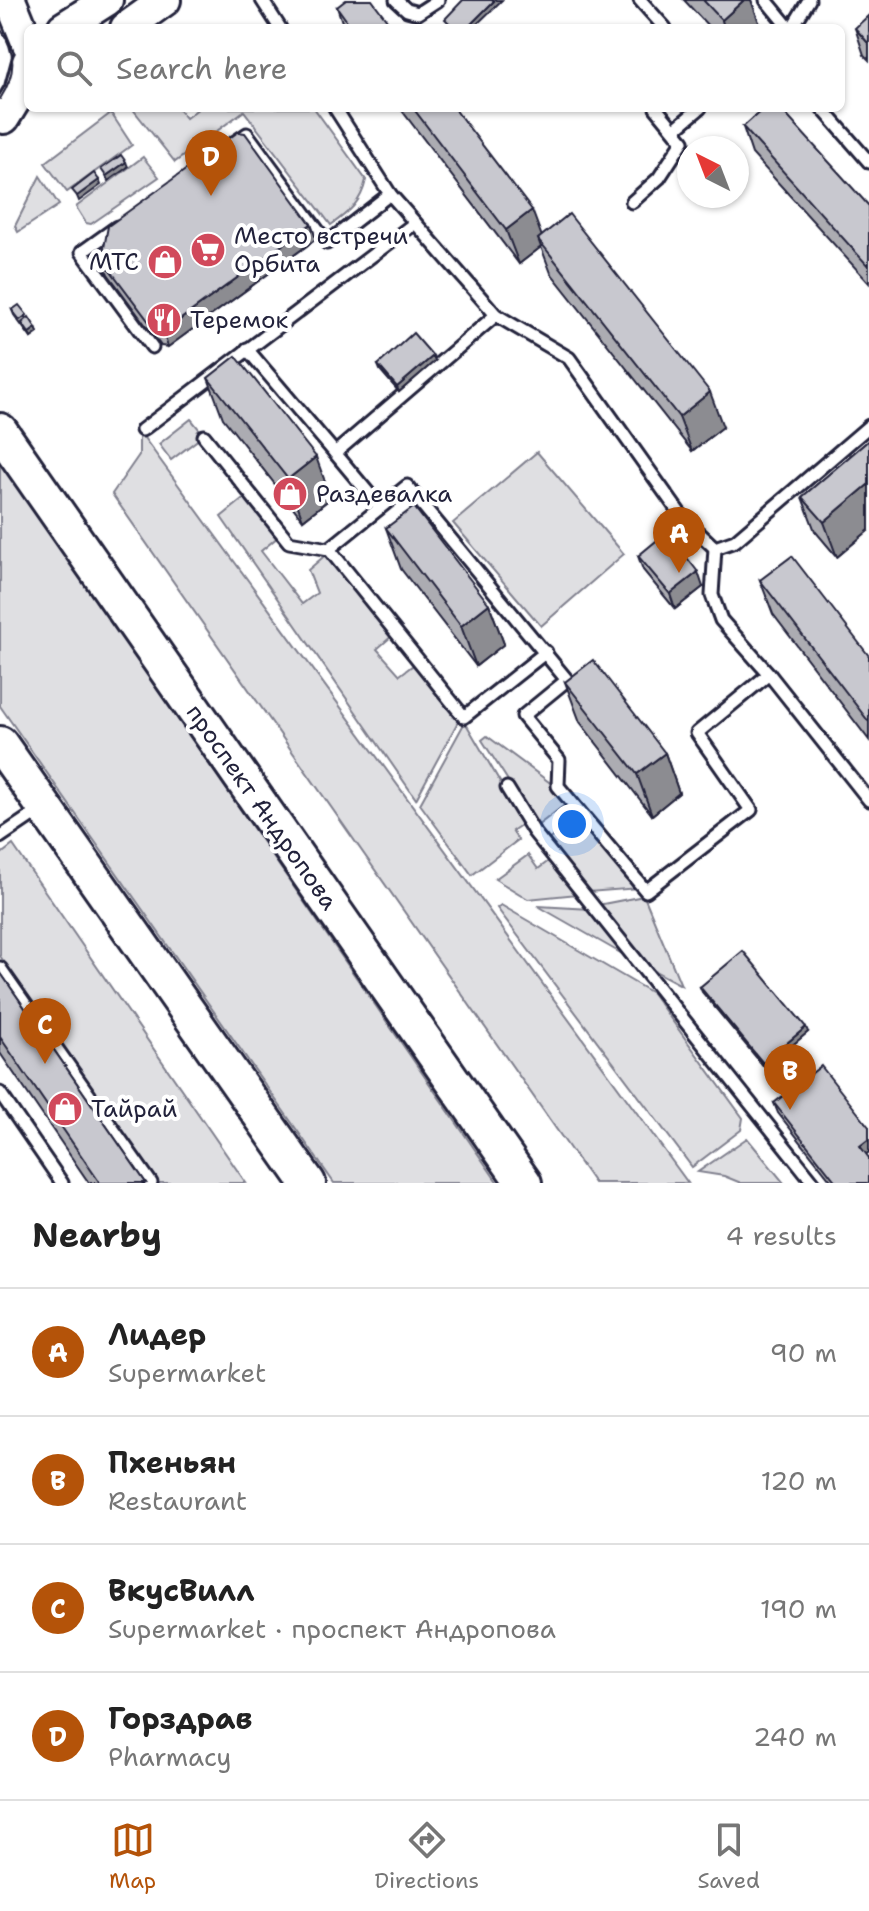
<!DOCTYPE html>
<meta charset="utf-8">
<style>
:root{--surface:#fff;--page:#f2f2f2;--text:#222;--muted:#767676;--line:#e0e0e0;--accent:#b45309}
body{margin:0;font-family:"Shantell Sans",sans-serif;background:var(--page);color:var(--text)}
.compass{position:absolute;left:677px;top:136px;width:72px;height:72px;border-radius:50%;background:var(--surface);box-shadow:0 2px 6px #0004;rotate:318deg}
.you{position:absolute;left:572px;top:824px;width:28px;height:28px;margin:-20px;border:6px solid #fff;border-radius:50%;background:#1a73e8;box-shadow:0 0 0 12px #1a73e833}
.badge{display:grid;place-items:center;width:52px;height:52px;border-radius:50%;background:var(--accent);color:#fff;font-size:26px;font-weight:700}
.pin{position:absolute;translate:-50% -66px;filter:drop-shadow(0 2px 4px #0008)}
.pin::after{content:'';position:absolute;top:42px;width:28px;height:24px;background:inherit;clip-path:polygon(0 0,100% 0,50% 100%)}
.list{margin:0;padding:0;list-style:none}
h2{display:flex;justify-content:space-between;align-items:center;height:104px;margin:0;padding:0 32px;font-size:34px}
h2 small{font-size:26px;font-weight:400;color:var(--muted)}
.list li{display:grid;grid-template-columns:52px 1fr auto;gap:24px;align-items:center;box-sizing:border-box;height:128px;padding:0 32px;border-top:2px solid var(--line)}
.list b{display:block;font-size:30px;white-space:nowrap}
.list p{margin:0;font-size:26px;white-space:nowrap;color:var(--muted)}
.list em{font-size:26px;font-style:normal;color:var(--muted)}
.icon{flex:none;width:44px;height:44px;fill:none;stroke:currentColor;stroke-width:2;stroke-linecap:round;stroke-linejoin:round}
.map{position:relative;flex:none;width:869px;height:1183px;overflow:hidden}
.search{position:absolute;background:var(--surface);box-shadow:0 2px 6px #0004;left:24px;right:24px;top:24px;height:88px;display:flex;align-items:center;gap:20px;box-sizing:border-box;padding:0 28px;border-radius:12px;color:var(--muted);font-size:30px}
.sheet{height:616px;background:var(--surface)}
nav{display:flex;justify-content:space-around;align-items:center;box-sizing:border-box;height:112px;border-top:2px solid var(--line);background:var(--surface);font-size:22px;color:var(--muted)}
nav a{display:grid;justify-items:center;gap:4px}
nav .on{color:var(--accent)}
.map>svg:first-child{display:block}
.green{fill:#dfdfe2;stroke:#80808e;stroke-width:2}
.lines{fill:none;stroke-linecap:round;stroke-linejoin:round}
.lane-casing{stroke:#22223b;stroke-width:17}
.secondary-casing{stroke:#22223b;stroke-width:36}
.primary-casing{stroke:#22223b;stroke-width:40}
.lane{stroke:#fff;stroke-width:11}
.secondary{stroke:#fff;stroke-width:30}
.primary{stroke:#fff;stroke-width:34}
.tram{stroke:#22223b;stroke-width:2}
.wall{fill:#acacb2;stroke:#22223b;stroke-width:2}
.shaded-wall{fill:#8c8c91;stroke:#22223b;stroke-width:2}
.building{fill:#c8c8cf;stroke:#22223b;stroke-width:2}
.labels{text-anchor:middle;dominant-baseline:central;stroke-width:8;stroke-linejoin:round;paint-order:stroke}
.poi-label{font-size:24px;fill:#22223b;stroke:#fff;text-anchor:start}
.street-label{font-size:24px;fill:#22223b;stroke:#fff}
</style>
<div class="map">
<svg width="869" height="1183" viewBox="0 0 869 1183">
<rect width="100%" height="100%" fill="#fff"/>
<filter id="ink" filterUnits="userSpaceOnUse"><feTurbulence type="fractalNoise" baseFrequency=".0125" numOctaves="2"/><feDisplacementMap in="SourceGraphic" scale="16" xChannelSelector="R" yChannelSelector="G"/><feConvolveMatrix kernelMatrix="1 2 1 2 8 2 1 2 1" color-interpolation-filters="sRGB"/></filter>
<g filter="url(#ink)">
<g class="green">
<path d="M132,108H178L186,118L199,108H314L366,180C361,203 349,212 331,225L244,111L175,162Z"/>
<polygon points="111,113 132,145 67,192 45,163"/>
<polygon points="143,157 159,177 91,224 86,223 76,207"/>
<polygon points="40,176 59,205 18,232 15,226"/>
<polygon points="191,419 204,435 171,460 159,444"/>
<polygon points="139,431 688,1183 594,1183 112,494 139,455"/>
<polygon points="537,452 624,554 541,626 453,523"/>
<polygon points="0,461 498,1183 334,1183 0,706"/>
<polygon points="247,496 279,536 261,551 302,604 317,593 308,570 329,552 393,635 377,649 400,675 416,663 460,718 416,799 221,517"/>
<polygon points="465,722 524,823 512,831 518,840 472,875 420,804"/>
<polygon points="487,736 553,785 567,803 537,826 482,740"/>
<polygon points="578,817 640,888 588,892 547,841"/>
<polygon points="13,845 246,1183 159,1183 0,956 0,855"/>
<polygon points="528,855 538,869 550,860 578,894 528,899 495,879"/>
<polygon points="644,896 681,985 647,967 598,905"/>
<polygon points="501,905 652,993 743,1118 741,1130 692,1167 497,908"/>
<polygon points="538,906 591,909 631,959"/>
<polygon points="747,1138 784,1183 741,1183 724,1176 698,1172"/>
</g>
<g class="lines">
<defs>
<g id="lane">
<polyline points="262,0 280,28"/>
<polyline points="396,0 407,10 418,13 438,0"/>
<polyline points="640,0 665,28"/>
<polyline points="766,0 789,28"/>
<polyline points="792,28 809,0"/>
<polyline points="822,108 869,162"/>
<polyline points="675,129 700,108"/>
<polyline points="235,142 247,134 327,243 390,194 335,108"/>
<polyline points="390,194 496,315 569,358 683,518 715,548 735,541 869,426"/>
<polyline points="632,202 659,178 683,141 656,108"/>
<polyline points="117,227 82,252 152,347"/>
<polyline points="247,349 335,453"/>
<polyline points="142,430 415,223"/>
<polyline points="204,436 289,542 329,549 407,486 567,680 523,716 559,760 558,786 646,891 751,810 697,733 769,674"/>
<polyline points="380,507 335,453 496,315"/>
<polyline points="715,548 712,595 721,620 769,674 869,800"/>
<polyline points="329,549 464,717 546,652"/>
<polyline points="507,788 534,832 814,1183"/>
<polyline points="0,837 40,810"/>
<polyline points="0,968 151,1183"/>
<polyline points="0,1093 62,1183"/>
</g>
<g id="secondary">
<polyline points="10,0 28,44"/>
<polyline points="63,28 107,0"/>
<polyline points="126,28 165,0"/>
<polyline points="4,118 20,92 28,62"/>
</g>
<g id="primary">
<polyline points="0,431 524,1183"/>
<polyline points="0,744 308,1183"/>
</g>
</defs>
<use href="#lane" class="lane-casing"/>
<use href="#secondary" class="secondary-casing"/>
<use href="#primary" class="primary-casing"/>
<use href="#lane" class="lane"/>
<use href="#secondary" class="secondary"/>
<use href="#primary" class="primary"/>
<path class="tram" d="M0,28C17,53 16,74 0,99"/>
</g>
<g class="wall">
<polygon points="684,0 751,0 761,28 710,28"/>
<polygon points="337,7 393,28 344,28"/>
<polygon points="855,28 869,44 869,60 864,55"/>
<polygon points="400,108 454,108 541,236 723,427 692,451 551,273 541,247 519,264"/>
<polygon points="743,127 869,206 869,283 752,154"/>
<polygon points="311,224 316,239 168,347 161,346 108,274 102,259"/>
<polygon points="12,310 28,318 36,328 38,333 31,338 14,315"/>
<polygon points="435,361 399,392 380,370 378,365"/>
<polygon points="208,378 331,498 303,520 223,418"/>
<polygon points="869,440 869,530 837,557 815,531 802,497"/>
<polygon points="386,528 489,604 504,644 476,666 401,569"/>
<polygon points="638,556 703,587 675,609 643,570"/>
<polygon points="760,580 869,656 869,740 773,614"/>
<polygon points="565,682 665,753 679,793 652,815 580,722"/>
<polygon points="0,972 146,1183 89,1183 0,1053"/>
<polygon points="700,987 808,1032 765,1068 702,992"/>
<polygon points="774,1103 869,1127 869,1152 866,1154 869,1183 833,1183 778,1113"/>
</g>
<g class="shaded-wall">
<polygon points="495,0 502,0 473,28 467,28"/>
<polygon points="744,0 751,0 761,28 724,28 722,20"/>
<polygon points="126,162 128,167 108,181 106,176"/>
<polygon points="99,180 101,185 79,201 77,196"/>
<polygon points="532,210 545,245 538,239 541,247 519,264 506,230"/>
<polygon points="311,224 316,239 168,347 163,332"/>
<polygon points="36,328 38,333 31,338 29,333"/>
<polygon points="433,356 435,361 399,392 397,387"/>
<polygon points="710,392 723,427 692,451 679,417"/>
<polygon points="316,457 331,498 303,520 288,479"/>
<polygon points="869,484 869,530 837,557 824,522"/>
<polygon points="698,572 703,587 675,609 670,594"/>
<polygon points="489,604 504,644 476,666 461,626"/>
<polygon points="665,753 679,793 652,815 637,774"/>
<polygon points="806,1027 808,1032 765,1068 763,1063"/>
<polygon points="869,1139 869,1152 864,1156 860,1146"/>
</g>
<g class="building">
<polygon points="346,0 372,0 393,28 352,28 337,7"/>
<polygon points="463,0 495,0 467,28 454,28 445,19"/>
<polygon points="703,0 744,0 722,20"/>
<polygon points="869,15 869,44 855,28"/>
<polygon points="413,108 454,108 532,210 506,230"/>
<polygon points="764,108 780,108 869,206 869,267 743,127"/>
<polygon points="238,132 245,133 311,224 163,332 156,331 102,259 108,226"/>
<polygon points="121,155 126,162 106,176 101,169"/>
<polygon points="94,173 99,180 77,196 72,190"/>
<polygon points="569,214 710,392 679,417 538,239"/>
<polygon points="19,305 27,315 20,320 12,310"/>
<polygon points="29,317 36,328 29,333 22,323"/>
<polygon points="413,333 433,356 397,387 378,365"/>
<polygon points="236,356 316,457 288,479 208,378"/>
<polygon points="869,440 869,484 824,522 802,497"/>
<polygon points="414,507 489,604 461,626 386,528"/>
<polygon points="667,532 698,572 670,594 638,556"/>
<polygon points="792,556 869,656 869,722 760,580"/>
<polygon points="593,660 665,753 637,774 565,682"/>
<polygon points="743,951 806,1027 763,1063 700,987"/>
<polygon points="0,972 146,1183 100,1183 0,1037"/>
<polygon points="821,1066 869,1127 869,1139 860,1146 869,1158 869,1183 837,1183 774,1103"/>
</g>
</g>
<defs>
<symbol id="supermarket-disc" viewBox="-11 -11 22 22"><circle r="9.5" fill="#d1495b" stroke="#fff"/><path d="M-6-5.5h2.5l.6 2H6L4.5 2H-2.5L-4.4-4H-6ZM-1.5 3.2a1.3 1.3 0 1 0 .1 0ZM3 3.2a1.3 1.3 0 1 0 .1 0Z" fill="#fff"/></symbol>
<symbol id="shop-disc" viewBox="-11 -11 22 22"><circle r="9.5" fill="#d1495b" stroke="#fff"/><path d="M-5-2.5h2.3a2.7 3.5 0 0 1 5.4 0H5L5.5 6h-11ZM-1.5-2.5h3a1.5 2.3 0 0 0-3 0Z" fill="#fff"/></symbol>
<symbol id="restaurant-disc" viewBox="-11 -11 22 22"><circle r="9.5" fill="#d1495b" stroke="#fff"/><path d="M-5-6h1v4h1v-4h1v4h1v-4h1v5L-1.5 .5V6h-2V.5L-5-1ZM5-6V6H3V1.5H1.5Q1.5-4 5-6Z" fill="#fff"/></symbol>
</defs>
<g fill-rule="evenodd">
<use href="#supermarket-disc" x="188" y="230" width="40" height="40"/>
<use href="#shop-disc" x="145" y="242" width="40" height="40"/>
<use href="#restaurant-disc" x="144" y="300" width="40" height="40"/>
<use href="#shop-disc" x="270" y="474" width="40" height="40"/>
<use href="#shop-disc" x="45" y="1089" width="40" height="40"/>
</g>
<g class="labels">
<g class="poi-label">
<text x="234" y="236">Место встречи<tspan x="234" dy="28">Орбита</tspan></text>
<text x="139" y="262" text-anchor="end">МТС</text>
<text x="190" y="320">Теремок</text>
<text x="316" y="494">Раздевалка</text>
<text x="91" y="1109">Тайрай</text>
</g>
<g class="street-label">
<text transform="translate(262 807) rotate(55)">проспект Андропова</text>
</g>
</g>
</svg>
<svg class="compass" viewBox="-18 -18 36 36"><path d="M0-13l5 13h-10z" fill="#e53935"/><path d="M0 13l5-13h-10z" fill="#767676"/></svg>
<div class="you"></div>
<div class="pin badge" style="left:679px;top:573px">A</div>
<div class="pin badge" style="left:790px;top:1110px">B</div>
<div class="pin badge" style="left:45px;top:1064px">C</div>
<div class="pin badge" style="left:211px;top:196px">D</div>
<div class="search"><svg class="icon" aria-label="search" viewBox="0 0 24 24"><circle cx="10" cy="10" r="6"/><path d="M15 15l6 6"/></svg>Search here</div>
</div>
<section class="sheet">
<h2>Nearby<small>4 results</small></h2>
<ul class="list">
<li><span class="badge">A</span><div><b>Лидер</b><p>Supermarket</p></div><em>90 m</em></li>
<li><span class="badge">B</span><div><b>Пхеньян</b><p>Restaurant</p></div><em>120 m</em></li>
<li><span class="badge">C</span><div><b>ВкусВилл</b><p>Supermarket · проспект Андропова</p></div><em>190 m</em></li>
<li><span class="badge">D</span><div><b>Горздрав</b><p>Pharmacy</p></div><em>240 m</em></li>
</ul>
</section>
<nav>
<a class="on"><svg class="icon" aria-label="map" viewBox="0 0 24 24"><path d="M3 6l6-2 6 2 6-2v14l-6 2-6-2-6 2zM9 4v14M15 6v14"/></svg>Map</a>
<a><svg class="icon" aria-label="directions" viewBox="0 0 24 24"><path d="M12 3l9 9-9 9-9-9zM9 14v-3h6M13 9l2 2-2 2"/></svg>Directions</a>
<a><svg class="icon" aria-label="saved" viewBox="0 0 24 24"><path d="M7 4h10v16l-5-4-5 4z"/></svg>Saved</a>
</nav>
